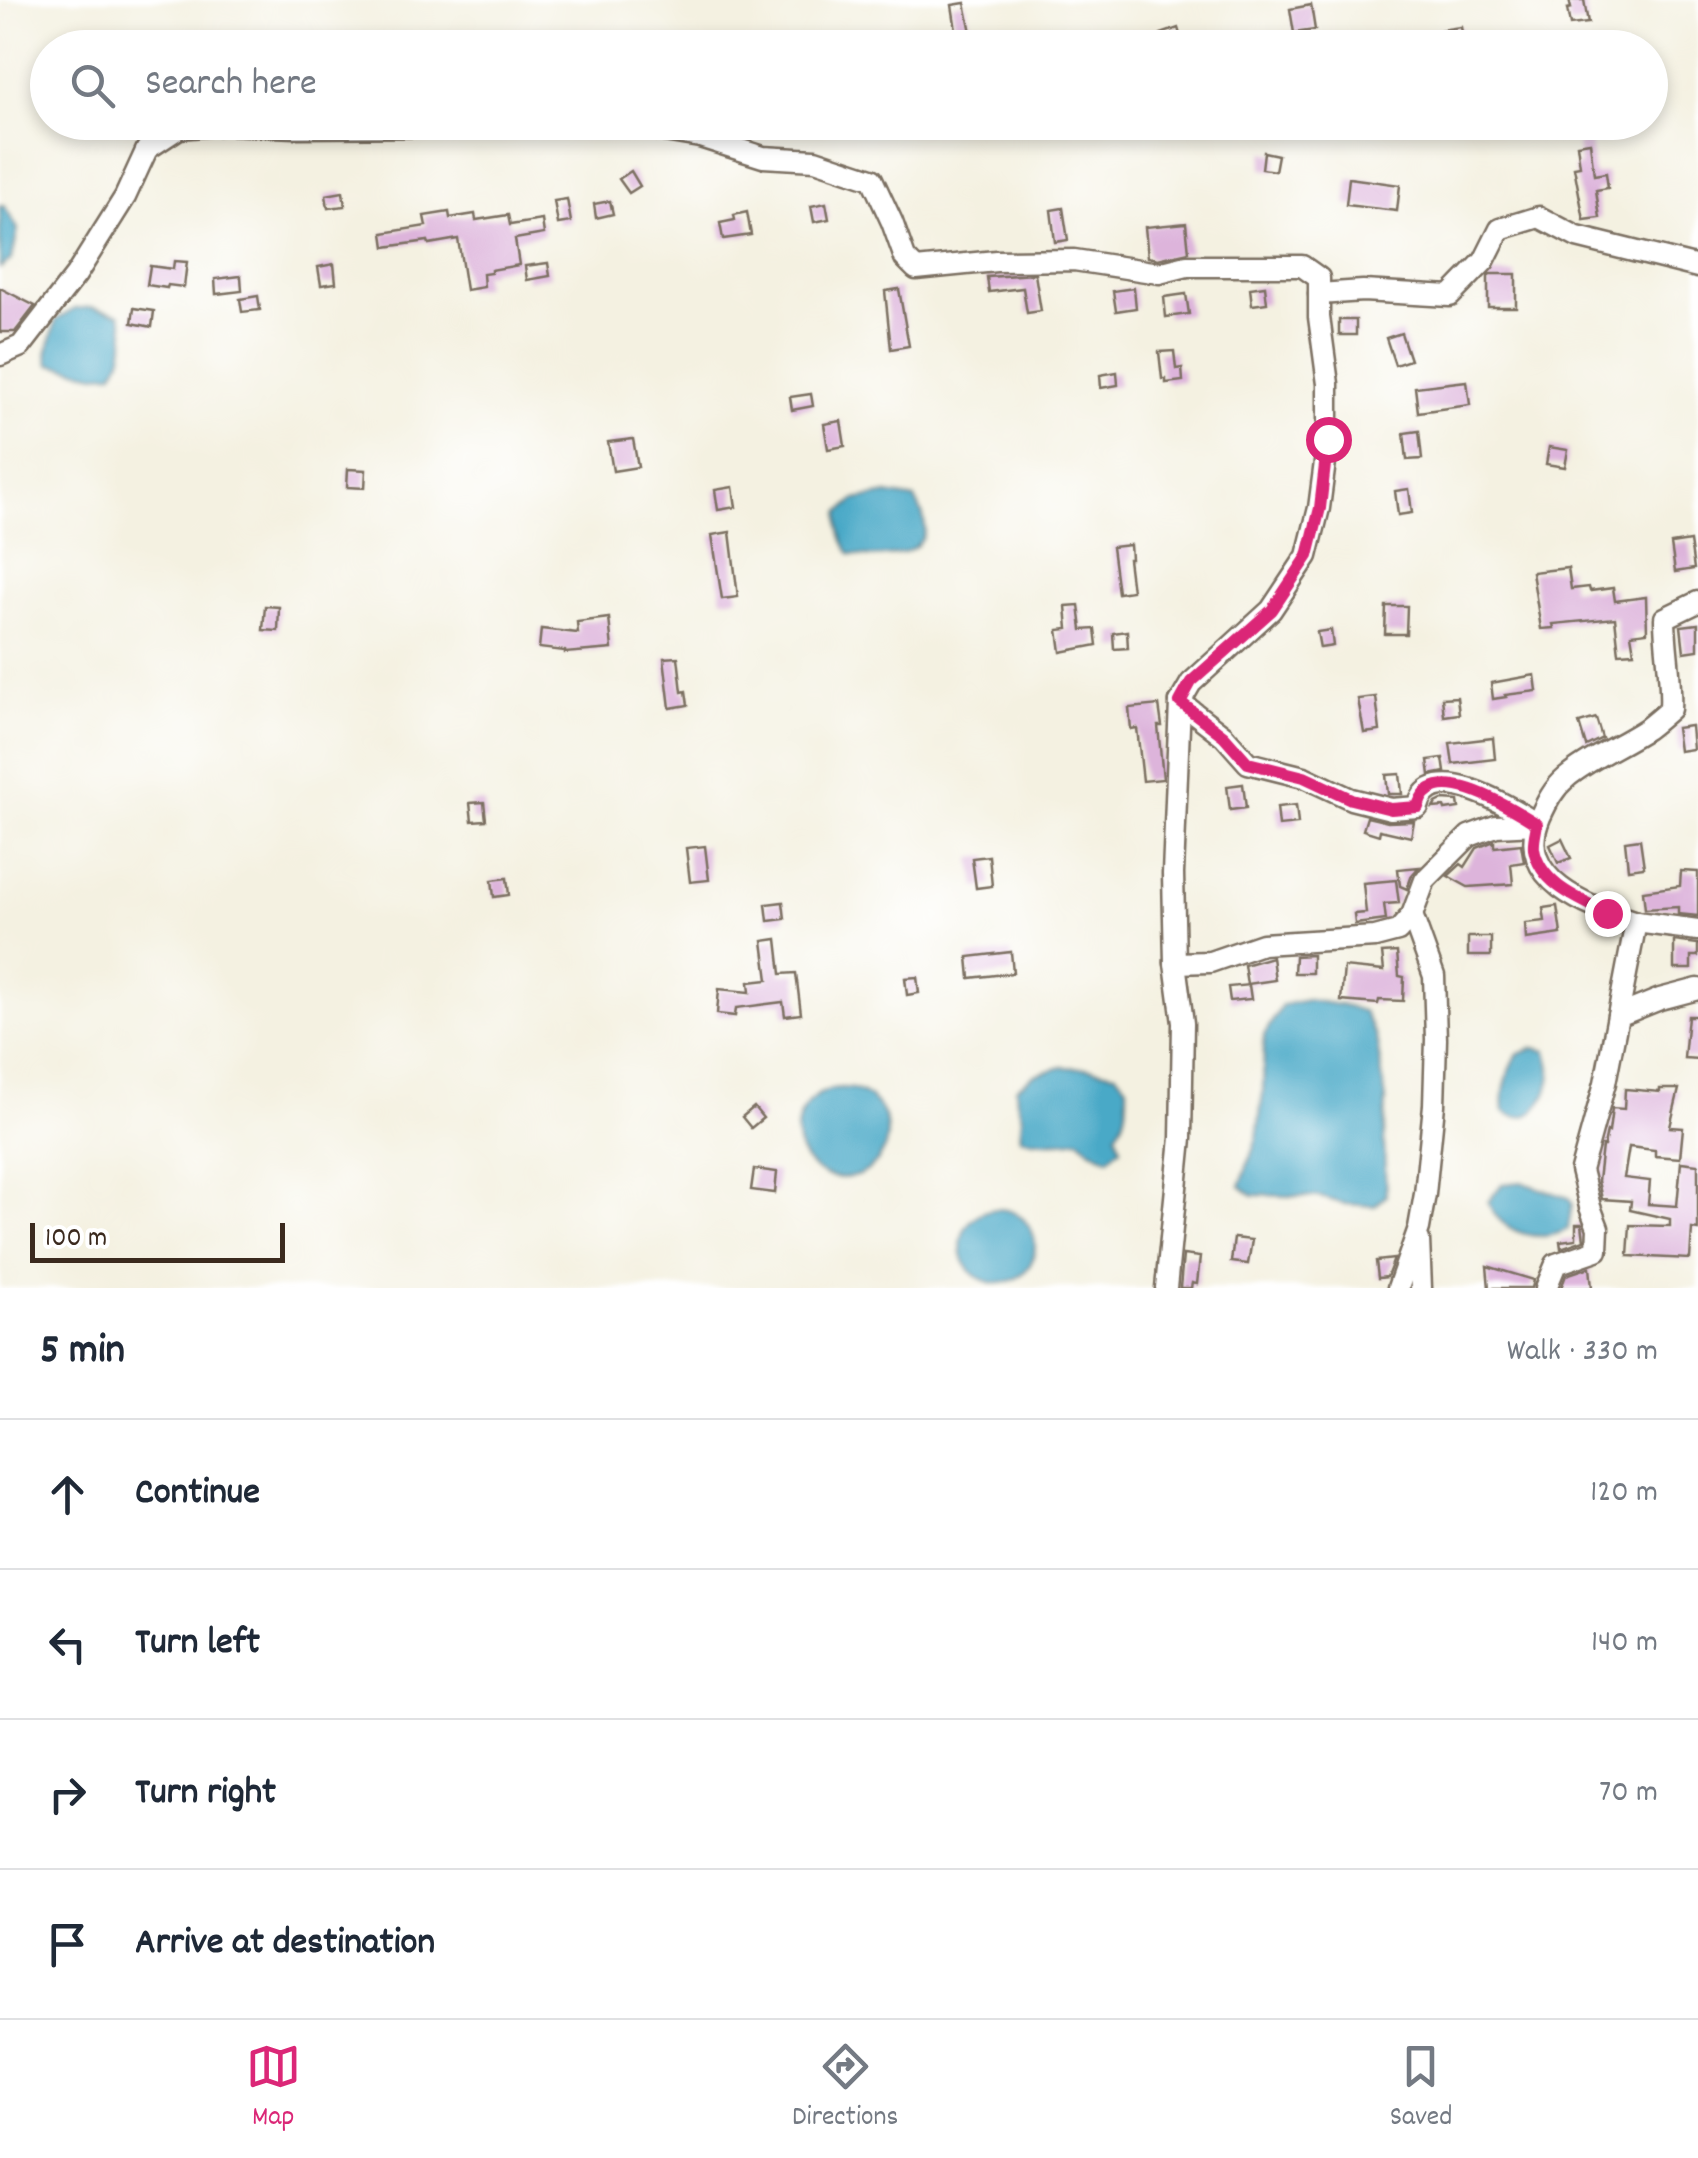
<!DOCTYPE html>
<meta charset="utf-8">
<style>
:root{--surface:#fff;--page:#f2f2f3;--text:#1f2937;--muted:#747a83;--line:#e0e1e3;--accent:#db2777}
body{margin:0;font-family:Dekko,sans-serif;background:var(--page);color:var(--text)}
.scale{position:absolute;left:30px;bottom:25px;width:255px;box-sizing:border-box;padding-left:10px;border:5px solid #3b2a1e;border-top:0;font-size:28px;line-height:35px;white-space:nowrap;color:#3b2a1e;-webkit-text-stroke:8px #fff;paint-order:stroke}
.stop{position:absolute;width:30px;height:30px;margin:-22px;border:8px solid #db2777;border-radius:50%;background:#fff}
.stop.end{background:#db2777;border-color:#fff;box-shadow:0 2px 10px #0008}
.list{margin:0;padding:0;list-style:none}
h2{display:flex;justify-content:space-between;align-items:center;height:130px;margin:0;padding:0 40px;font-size:42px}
h2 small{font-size:32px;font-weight:400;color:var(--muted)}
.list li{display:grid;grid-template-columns:65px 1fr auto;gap:30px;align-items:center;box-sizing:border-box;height:150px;padding:0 40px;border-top:2px solid var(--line)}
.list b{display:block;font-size:38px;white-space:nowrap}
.list em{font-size:32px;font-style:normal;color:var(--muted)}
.icon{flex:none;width:55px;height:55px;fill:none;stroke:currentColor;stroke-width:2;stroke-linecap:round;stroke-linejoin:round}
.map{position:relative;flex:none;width:1698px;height:1288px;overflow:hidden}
.search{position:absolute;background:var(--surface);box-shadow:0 5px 15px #0003;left:30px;right:30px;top:30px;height:110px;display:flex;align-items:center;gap:25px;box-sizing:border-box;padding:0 35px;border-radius:55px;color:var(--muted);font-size:38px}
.sheet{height:730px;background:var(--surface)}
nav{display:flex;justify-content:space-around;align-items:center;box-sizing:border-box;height:140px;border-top:2px solid var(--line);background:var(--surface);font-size:28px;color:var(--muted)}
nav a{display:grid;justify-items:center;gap:5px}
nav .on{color:var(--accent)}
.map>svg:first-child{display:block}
.water{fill:#48a9c7;stroke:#426a72;stroke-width:2.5}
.building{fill:#ddb4db}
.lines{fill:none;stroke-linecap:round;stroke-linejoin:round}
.street-casing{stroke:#7c7062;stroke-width:25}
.street{stroke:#fff;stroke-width:20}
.route{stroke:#db2777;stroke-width:12}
</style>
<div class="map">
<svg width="1698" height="1288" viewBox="0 0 1698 1288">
<rect width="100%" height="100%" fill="#fff"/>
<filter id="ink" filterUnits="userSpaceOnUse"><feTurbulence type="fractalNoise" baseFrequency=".01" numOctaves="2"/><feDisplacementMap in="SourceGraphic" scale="20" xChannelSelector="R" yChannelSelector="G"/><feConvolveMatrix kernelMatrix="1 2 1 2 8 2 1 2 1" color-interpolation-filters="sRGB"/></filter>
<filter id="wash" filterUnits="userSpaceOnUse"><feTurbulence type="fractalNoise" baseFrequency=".0048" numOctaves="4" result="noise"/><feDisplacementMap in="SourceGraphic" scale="40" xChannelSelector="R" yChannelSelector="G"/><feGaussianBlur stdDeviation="2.25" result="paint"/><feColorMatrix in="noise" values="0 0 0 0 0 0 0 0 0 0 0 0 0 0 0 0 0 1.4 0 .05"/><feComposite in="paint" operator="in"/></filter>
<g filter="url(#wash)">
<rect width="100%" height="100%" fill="#f4f1e1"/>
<g class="water">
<polygon points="0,205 4,206 18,229 12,259 0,268"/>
<path d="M92,307L120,314C127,331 126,358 113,373L96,374L49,364L47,354L56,320L75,309Z"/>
<path d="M887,494L915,499C948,553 891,562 850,554C841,540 838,529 840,513L855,500Z"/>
<polygon points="1307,1000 1340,1005 1363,1011 1376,1037 1386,1100 1384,1143 1386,1196 1375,1206 1345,1204 1320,1197 1253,1195 1240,1186 1257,1138 1263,1093 1264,1035 1282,1005"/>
<path d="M1534,1048L1547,1051C1548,1056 1550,1061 1551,1067C1553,1091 1532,1132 1504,1111C1501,1092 1508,1072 1517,1055Z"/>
<path d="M1062,1067L1089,1068L1116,1073L1127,1086C1127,1102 1128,1120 1116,1133L1121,1147L1109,1158L1091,1150L1080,1139C1060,1142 1041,1143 1020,1137L1022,1117L1017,1101L1016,1088L1034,1075Z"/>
<circle cx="842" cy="1133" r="45"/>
<path d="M1521,1182L1569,1198L1572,1204L1568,1229C1540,1245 1500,1233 1488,1202L1502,1184Z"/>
<circle cx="998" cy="1246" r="37"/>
</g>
<g id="blocks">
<g class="building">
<polygon points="1569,0 1584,0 1588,23 1570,25 1567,9 1571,8"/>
<polygon points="965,3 973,42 954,45 952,31 956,30 952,5"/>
<polygon points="1311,5 1315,30 1294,33 1290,9"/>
<polygon points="1461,27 1465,48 1429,48 1427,32"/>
<polygon points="1178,28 1182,41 1166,47 1161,34"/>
<polygon points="1590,142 1594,175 1606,173 1608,188 1596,190 1600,218 1584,220 1574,167 1580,166 1577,144"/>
<polygon points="1264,152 1278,155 1275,171 1262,169"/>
<polygon points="631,171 640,186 629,193 619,179"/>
<polygon points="1349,178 1400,185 1397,211 1346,205"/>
<polygon points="343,192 345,206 328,208 326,195"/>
<polygon points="567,199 571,222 558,224 554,201"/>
<polygon points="610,201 613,214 596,218 594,204"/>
<polygon points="826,203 829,219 814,222 811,206"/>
<polygon points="1063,208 1068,240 1055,242 1051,210"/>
<polygon points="449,212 450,218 475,214 476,220 508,215 510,225 542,220 544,234 515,239 519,265 491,270 491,273 483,274 484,287 466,290 458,239 429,244 428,241 385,247 383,233 426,226 424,216"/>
<polygon points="747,212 751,235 723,239 720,223 735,220 734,215"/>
<polygon points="1186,223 1189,252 1158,259 1148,257 1145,227"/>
<polygon points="174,261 187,262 184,287 168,285 167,288 147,285 150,266 173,269"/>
<polygon points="548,263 550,276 527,280 525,266"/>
<polygon points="334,264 336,283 321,285 318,267"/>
<polygon points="1035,274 1041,311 1027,313 1023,288 989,292 987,277"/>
<polygon points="1490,274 1516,274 1516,307 1488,307 1488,276"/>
<polygon points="241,276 242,291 216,294 215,279"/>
<polygon points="1265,286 1267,303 1252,305 1250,288"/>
<polygon points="0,288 35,306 15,332 0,332"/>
<polygon points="1134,288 1136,308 1116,311 1113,291"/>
<polygon points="899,289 909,346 891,349 885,291"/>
<polygon points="1186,294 1189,314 1166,317 1164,297"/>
<polygon points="258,296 260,310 242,312 240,299"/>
<polygon points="134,308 154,311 152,327 132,323"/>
<rect x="1339" y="320" width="17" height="15"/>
<polygon points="1401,333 1410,360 1395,365 1386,338"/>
<polygon points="1174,351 1176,369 1182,368 1183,381 1166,383 1166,379 1162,379 1159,352"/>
<polygon points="1117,372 1118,385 1101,388 1100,375"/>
<polygon points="1467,381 1470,405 1418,412 1415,387"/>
<polygon points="811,394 813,406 792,410 790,397"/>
<polygon points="841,421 845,446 828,449 824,424"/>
<polygon points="1419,431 1422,459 1407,460 1404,433"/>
<polygon points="633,439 638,467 613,471 608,442"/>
<polygon points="1549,447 1568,450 1565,467 1546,464"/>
<polygon points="348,469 366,470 365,488 347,487"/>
<polygon points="733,487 736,507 718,510 715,490"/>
<polygon points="1409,489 1412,513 1398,515 1395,491"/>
<polygon points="730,532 738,597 722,599 712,535"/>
<polygon points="1690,541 1694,569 1675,572 1671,544"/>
<polygon points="1130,545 1131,559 1128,559 1132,591 1118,593 1112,547"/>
<polygon points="1568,568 1571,589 1589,587 1590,591 1613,588 1615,601 1646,597 1647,632 1631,634 1634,652 1619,653 1615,618 1553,624 1554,628 1541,629 1532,572"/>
<polygon points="1079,605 1082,630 1095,629 1097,645 1061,652 1058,630 1068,629 1066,606"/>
<polygon points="265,606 279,607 278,631 263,630"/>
<polygon points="1386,606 1407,606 1406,634 1385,634"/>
<polygon points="609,618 612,649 565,653 565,651 539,648 541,629 578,633 577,622"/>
<polygon points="1698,624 1698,650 1684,652 1681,626"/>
<polygon points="1331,630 1333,646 1320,648 1317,632"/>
<polygon points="1127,631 1128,648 1114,649 1113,633"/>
<polygon points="678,657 682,692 686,691 688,705 670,708 664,658"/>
<polygon points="1535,675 1537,691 1505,695 1506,697 1493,699 1491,683"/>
<polygon points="1376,697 1380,731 1364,733 1358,699"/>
<polygon points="1457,697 1459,714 1444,716 1442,698"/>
<polygon points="1159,705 1162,726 1158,726 1163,779 1143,781 1137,728 1131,729 1129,708"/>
<polygon points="1596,718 1602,738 1586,746 1579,723"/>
<polygon points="1691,726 1693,749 1679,751 1676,728"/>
<polygon points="1493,738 1495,759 1453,764 1450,743"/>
<polygon points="1443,758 1445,772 1430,775 1428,760"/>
<polygon points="1400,774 1402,794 1388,794 1386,775"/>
<polygon points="1243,784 1246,808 1230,810 1227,786"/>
<polygon points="1442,800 1458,801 1459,808 1445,810 1444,807 1433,808 1436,803"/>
<polygon points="484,802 486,820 472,821 470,803"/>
<polygon points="1296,805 1298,824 1279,826 1277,807"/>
<polygon points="1367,817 1388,822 1414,821 1411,837 1380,830 1379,835 1363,830"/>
<polygon points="1562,839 1571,858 1558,863 1550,845"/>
<polygon points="1640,839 1644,867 1628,869 1625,841"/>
<polygon points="1494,841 1494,847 1521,844 1524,862 1511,864 1513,884 1468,887 1448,876 1461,864 1465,867 1477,848"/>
<polygon points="705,846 709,880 690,882 686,848"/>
<polygon points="989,856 992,886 976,888 972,858"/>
<polygon points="1419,867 1412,875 1407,889 1400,886 1398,869"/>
<polygon points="1681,871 1698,872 1698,916 1678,914 1678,907 1645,909 1643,891 1680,886"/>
<polygon points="507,878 509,895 494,897 492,880"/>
<polygon points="1396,880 1399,903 1384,904 1386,920 1355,924 1354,914 1366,913 1363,883"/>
<polygon points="783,902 785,919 768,921 766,904"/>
<polygon points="1557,906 1561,934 1526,939 1525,923 1545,921 1543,908"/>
<rect x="1468" y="937" width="23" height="19"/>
<polygon points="777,939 781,974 796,973 801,1014 785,1016 783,1002 736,1008 735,1016 717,1014 719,989 750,992 749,982 768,980 763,941"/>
<polygon points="1674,941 1698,944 1698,956 1691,956 1691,969 1674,969"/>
<polygon points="1011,952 1013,973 970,978 968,957"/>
<polygon points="1397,952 1399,976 1404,977 1403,1001 1379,1000 1378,1004 1341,1001 1344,967 1384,971 1382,953"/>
<polygon points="1312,955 1312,973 1294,973 1295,956"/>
<polygon points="1272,957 1275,980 1247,984 1244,965"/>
<polygon points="917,977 919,993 907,995 905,978"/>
<polygon points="1249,985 1251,999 1230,1001 1228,987"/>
<polygon points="1688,1016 1698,1016 1698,1059 1684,1058"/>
<polygon points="1625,1089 1660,1092 1660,1089 1679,1089 1670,1127 1683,1128 1680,1158 1655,1156 1655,1150 1629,1147 1624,1178 1650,1181 1648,1204 1677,1206 1681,1162 1698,1164 1698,1230 1692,1229 1690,1259 1628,1256 1630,1225 1670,1226 1670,1219 1630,1210 1631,1201 1602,1199 1598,1181 1602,1146 1604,1146 1607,1131 1609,1132 1612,1108 1624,1109"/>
<polygon points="754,1107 763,1118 751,1128 742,1117"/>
<polygon points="754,1169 777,1172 775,1193 751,1190"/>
<polygon points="1576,1224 1582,1224 1584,1240 1561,1248 1560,1241 1576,1239"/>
<polygon points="1234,1238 1252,1240 1248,1264 1231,1262"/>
<polygon points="1183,1255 1200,1257 1197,1284 1192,1283 1191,1288 1180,1288"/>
<polygon points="1394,1259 1387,1277 1378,1278 1376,1261"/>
<polygon points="1487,1266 1534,1280 1532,1288 1489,1288"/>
<polygon points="1590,1267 1592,1288 1561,1288 1566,1275"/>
</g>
</g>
</g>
<g filter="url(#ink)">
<use href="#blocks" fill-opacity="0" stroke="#7c7062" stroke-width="2.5"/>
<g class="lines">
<defs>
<g id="street">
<polyline points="611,122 700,137 763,157 815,160 872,179 892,222 905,258 916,269 996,261 1074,260 1159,273 1187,266 1302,266 1319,278 1319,317 1328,384 1328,439 1319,508 1307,556 1271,610 1191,683 1180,702 1173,874 1175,963 1183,1023 1181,1138 1166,1288"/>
<polyline points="1319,294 1363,291 1450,296 1484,261 1500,229 1539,217 1577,237 1698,267"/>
<polyline points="0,355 21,346 76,275 125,197 147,149 179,128 227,124 295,127 441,126 486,122"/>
<path d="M1180,702L1224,736L1248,763L1304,777L1351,799L1391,809L1418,807C1430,756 1512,808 1537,824"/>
<path d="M1636,922C1589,907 1513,880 1540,817C1547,802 1553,789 1566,778C1590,758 1620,746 1646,729C1654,723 1662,716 1670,709C1672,679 1665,649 1665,618L1698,602"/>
<polyline points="1175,963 1210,962 1262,944 1375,937 1398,931 1412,915 1425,880 1469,836 1496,826 1537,824"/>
<polyline points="1618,1016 1660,999 1698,989"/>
<polyline points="1419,1240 1421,1288"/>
<polyline points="1398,1288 1419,1228 1425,1194 1434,1105 1436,1039 1434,976 1412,915"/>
<polyline points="1546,1288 1556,1264 1597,1250 1598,1228 1590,1207 1581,1170 1605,1083 1636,922 1698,930"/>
</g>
</defs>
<use href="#street" class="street-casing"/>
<use href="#street" class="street"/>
</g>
</g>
<g class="lines" filter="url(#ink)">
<path class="route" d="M1328,439L1320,508L1308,556L1272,610L1191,682L1180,702L1224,736L1248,763L1304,777L1351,799L1391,809L1418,807C1431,756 1511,808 1537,824C1536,831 1533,841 1534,849C1540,884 1579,899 1607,913"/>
</g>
</svg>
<div class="scale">100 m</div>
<div class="stop" style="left:1328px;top:439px"></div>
<div class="stop end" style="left:1607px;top:913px"></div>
<div class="search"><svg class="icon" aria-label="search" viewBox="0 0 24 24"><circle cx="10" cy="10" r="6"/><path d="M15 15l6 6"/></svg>Search here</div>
</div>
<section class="sheet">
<h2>5 min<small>Walk · 330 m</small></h2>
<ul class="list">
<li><svg class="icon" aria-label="ahead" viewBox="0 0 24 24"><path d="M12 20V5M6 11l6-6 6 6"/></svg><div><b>Continue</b></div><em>120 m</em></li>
<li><svg class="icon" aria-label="left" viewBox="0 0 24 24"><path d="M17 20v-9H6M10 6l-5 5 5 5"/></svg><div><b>Turn left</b></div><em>140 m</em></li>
<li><svg class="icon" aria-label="right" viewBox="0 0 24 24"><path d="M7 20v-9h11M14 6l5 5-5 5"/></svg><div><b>Turn right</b></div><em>70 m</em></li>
<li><svg class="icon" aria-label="arrive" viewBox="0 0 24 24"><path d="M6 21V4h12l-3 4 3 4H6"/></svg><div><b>Arrive at destination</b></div></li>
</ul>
</section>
<nav>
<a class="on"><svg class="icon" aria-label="map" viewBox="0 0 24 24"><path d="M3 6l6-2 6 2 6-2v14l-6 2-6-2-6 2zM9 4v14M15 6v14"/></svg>Map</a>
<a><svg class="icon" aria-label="directions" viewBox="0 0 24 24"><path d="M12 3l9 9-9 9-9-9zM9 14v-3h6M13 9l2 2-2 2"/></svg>Directions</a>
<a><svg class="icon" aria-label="saved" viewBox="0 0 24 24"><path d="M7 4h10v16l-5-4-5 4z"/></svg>Saved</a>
</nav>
